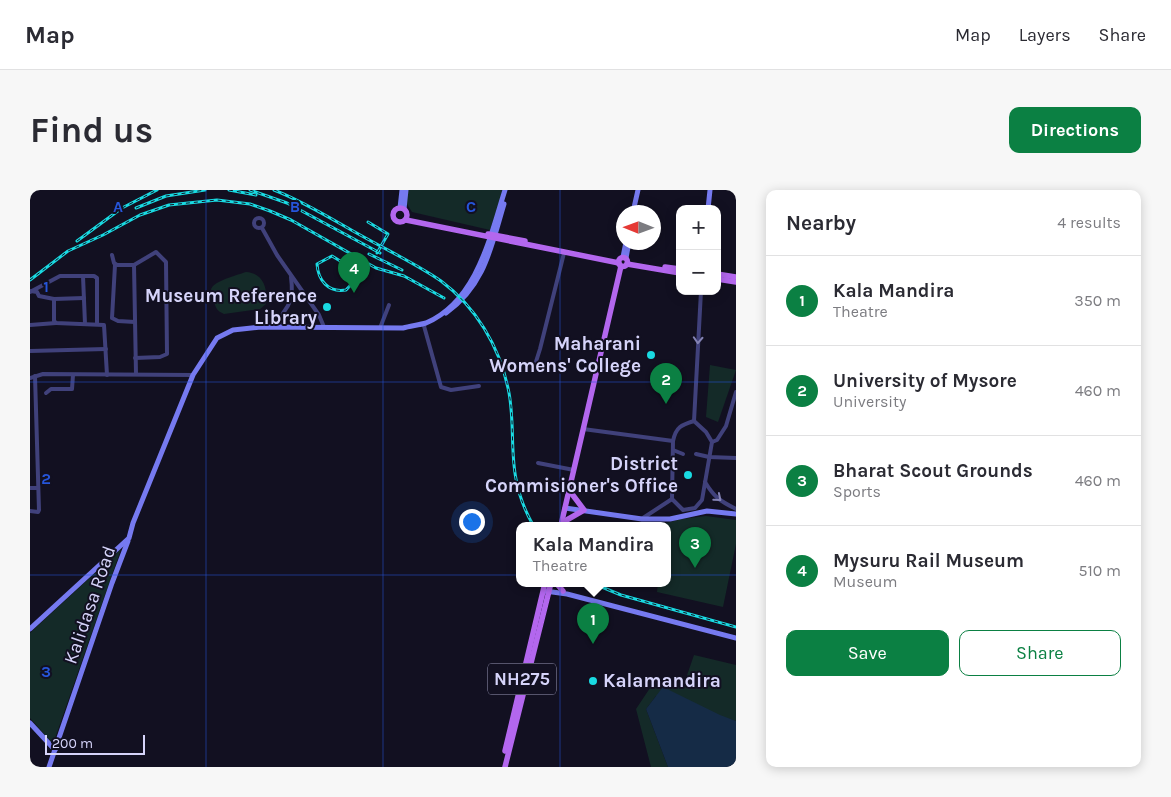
<!DOCTYPE html>
<meta charset="utf-8">
<style>
:root{--surface:#fff;--page:#f7f7f7;--text:#2b2b33;--muted:#7c7c81;--line:#e1e1e2;--accent:#0b8043}
body{margin:0;font-family:Karla,sans-serif;background:var(--page);color:var(--text)}
.controls{position:absolute;right:15px;top:15px;display:grid;overflow:hidden;border-radius:10px;box-shadow:0 2px 12px #0003}
.controls button{width:45px;height:45px;display:grid;place-items:center;padding:0;border:0;border-bottom:1px solid var(--line);background:var(--surface);color:var(--text);font:25px sans-serif}
.compass{position:absolute;left:586px;top:15px;width:45px;height:45px;border-radius:50%;background:var(--surface);box-shadow:0 2px 12px #0003;rotate:271deg}
.scale{position:absolute;left:15px;bottom:12px;width:100px;box-sizing:border-box;padding-left:5px;border:2px solid #d6d4fa;border-top:0;font-size:14px;line-height:18px;white-space:nowrap;color:#d6d4fa;-webkit-text-stroke:4px #121021;paint-order:stroke}
.you{position:absolute;left:441px;top:331px;width:18px;height:18px;margin:-12px;border:4px solid #fff;border-radius:50%;background:#1a73e8;box-shadow:0 0 0 8px #1a73e833}
.badge{display:grid;place-items:center;width:32px;height:32px;border-radius:50%;background:var(--accent);color:#fff;font-size:16px;font-weight:700}
.pin{position:absolute;translate:-50% -41px;filter:drop-shadow(0 1px 2px #0008)}
.pin::after{content:'';position:absolute;top:26px;width:18px;height:15px;background:inherit;clip-path:polygon(0 0,100% 0,50% 100%)}
.popup{position:absolute;left:486px;top:332px;width:155px;height:65px;box-sizing:border-box;display:grid;place-content:center;border-radius:10px;background:var(--surface);filter:drop-shadow(0 1px 4px #0005);font-size:16px;white-space:nowrap;color:var(--muted)}
.popup b{font-size:19px;color:var(--text)}
.popup::after{content:'';position:absolute;left:50%;top:100%;margin-left:-10px;border:10px solid transparent;border-top-color:var(--surface)}
.list{margin:0;padding:0;list-style:none}
h2{display:flex;justify-content:space-between;align-items:center;height:65px;margin:0;padding:0 20px;font-size:21px}
h2 small{font-size:16px;font-weight:400;color:var(--muted)}
.list li{display:grid;grid-template-columns:32px 1fr auto;gap:15px;align-items:center;box-sizing:border-box;height:90px;padding:0 20px;border-top:1px solid var(--line)}
.list b{display:block;font-size:19px;white-space:nowrap}
.list p{margin:0;font-size:16px;white-space:nowrap;color:var(--muted)}
.list em{font-size:16px;font-style:normal;color:var(--muted)}
.actions{display:flex;gap:10px;padding:15px 20px}
.actions a{flex:1;padding:11px 0;border:1px solid var(--accent);border-radius:10px;text-align:center;font-size:18px;color:var(--accent)}
.actions .main{background:var(--accent);color:#fff}
.map{position:relative;flex:none;width:706px;height:577px;overflow:hidden;border-radius:10px}
header{display:flex;align-items:center;gap:30px;box-sizing:border-box;height:70px;padding:0 25px;background:var(--surface);border-bottom:1px solid var(--line)}
header strong{font-size:24px}
nav{display:flex;gap:28px;margin-inline-start:auto;font-size:18px}
.intro{display:flex;align-items:center;justify-content:space-between;box-sizing:border-box;height:120px;padding:0 30px}
h1{margin:0;font-size:35px}
.button{padding:12px 22px;border-radius:10px;background:var(--accent);color:#fff;font-size:18px;font-weight:700}
main{display:flex;gap:30px;padding:0 30px}
aside{flex:1;background:var(--surface);border-radius:10px;box-shadow:0 2px 12px #0003}
.map>svg:first-child{display:block}
.green{fill:#142a28}
.water{fill:#152b46}
.lines{fill:none;stroke-linecap:round;stroke-linejoin:round}
.street{stroke:#40417b;stroke-width:4}
.secondary{stroke:#767af0;stroke-width:5}
.primary{stroke:#b367ee;stroke-width:5.5}
.rail-casing{stroke:#19dae2;stroke-width:3}
.rail{stroke:#121021;stroke-width:1;stroke-dasharray:4;stroke-linecap:butt}
.oneway{stroke:#8483b4}
.grid{fill:none;stroke:#2655da;stroke-width:1;stroke-opacity:0.55}
.poi-dot{fill:#19dae2;stroke:#121021;stroke-width:2}
.labels{text-anchor:middle;dominant-baseline:central;stroke-width:4;stroke-linejoin:round;paint-order:stroke}
.shield{fill:#121021;stroke:#9b99b9;stroke-width:1}
.shield-label{font-size:18px;font-weight:bold;fill:#d6d4fa}
.poi-label{font-size:19px;font-weight:bold;fill:#d6d4fa;stroke:#121021;text-anchor:end}
.street-label{font-size:19px;fill:#d6d4fa;stroke:#121021}
.grid-label{font-size:16px;text-anchor:middle;font-weight:bold;fill:#2655da;stroke:#121021;stroke-width:4;stroke-linejoin:round;paint-order:stroke}
</style>
<header>
<strong>Map</strong>
<nav><a>Map</a><a>Layers</a><a>Share</a></nav>
</header>
<div class="intro"><h1>Find us</h1><a class="button">Directions</a></div>
<main>
<div class="map">
<svg width="706" height="577" viewBox="0 0 706 577">
<rect width="100%" height="100%" fill="#121021"/>
<g class="green">
<polygon points="376,0 473,0 460,40 382,22 375,11"/>
<path d="M216,82C233,83 238,98 236,114L230,119L194,124C187,121 186,118 184,112C183,108 181,104 181,100C182,91 208,85 216,82Z"/>
<polygon points="680,175 706,180 688,232 676,227"/>
<polygon points="676,326 706,330 706,354 693,417 627,402 628,393 637,393 637,335 632,334 652,329"/>
<polygon points="91,359 23,554 0,528 0,443"/>
<polygon points="664,465 706,475 706,531 626,506 616,519 638,577 621,577 606,519 626,489 654,494"/>
</g>
<polygon class="water" points="633,497 690,525 706,531 706,577 638,577 616,519"/>
<g class="lines">
<g class="street">
<circle cx="229" cy="33" r="5"/>
<polyline points="232,38 247,65 289,125 294,137"/>
<polyline points="82,65 84,73 87,75 104,75 126,62 136,72 137,164 130,167 105,168"/>
<polyline points="85,75 82,128 88,131 105,132"/>
<polyline points="104,75 106,184"/>
<polyline points="53,86 55,134"/>
<polyline points="1,101 7,102 9,106 24,109 54,108"/>
<polyline points="0,102 30,86 64,86 67,88 67,134"/>
<polyline points="24,109 24,131 26,133 74,135 77,185"/>
<polyline points="0,135 26,133"/>
<polyline points="394,136 411,197 421,200 449,196"/>
<path d="M251,137C251,118 255,125 260,111C263,104 262,95 261,87"/>
<polyline points="350,138 359,115"/>
<polyline points="0,161 76,159"/>
<polyline points="503,181 510,159 534,63"/>
<polyline points="0,188 13,184 163,185"/>
<polyline points="16,203 21,199 42,199 43,185"/>
<path d="M664,231L676,242L682,252L672,310L665,318L653,320L642,309L643,251C646,237 651,235 664,231Z"/>
<polyline points="664,231 671,101"/>
<polyline points="553,239 643,251"/>
<polyline points="682,252 687,250 696,236 706,202"/>
<polyline points="643,260 653,264"/>
<polyline points="666,264 679,267 706,268"/>
<polyline points="508,273 544,280"/>
<path d="M675,292C684,307 690,311 706,319"/>
<polyline points="0,298 8,298"/>
<polyline points="0,321 8,322 9,320 5,186"/>
<polyline points="613,328 642,309"/>
</g>
<g class="secondary">
<polyline points="370,18 372,0"/>
<polyline points="374,19 376,0"/>
<polyline points="678,19 680,0"/>
<polyline points="603,22 608,0"/>
<polyline points="593,67 596,52"/>
<polyline points="596,68 599,52"/>
<path d="M416,123C455,95 461,57 474,14"/>
<polyline points="535,318 612,329 640,329 677,321 706,324"/>
<polyline points="515,401 537,404 706,448"/>
<path d="M0,439L99,348L103,333L163,185L187,148L203,140L231,137L373,138C380,136 389,135 396,133C447,111 460,47 475,0"/>
<polyline points="0,533 25,560"/>
<polyline points="19,577 82,393 98,351"/>
</g>
<g class="primary">
<circle cx="370" cy="25" r="7"/>
<polyline points="376,30 589,73"/>
<polyline points="458,44 495,51"/>
<circle cx="593" cy="72" r="4.5"/>
<polyline points="597,74 650,83"/>
<polyline points="635,77 650,79"/>
<polyline points="687,84 706,87"/>
<polyline points="687,89 706,92"/>
<polyline points="535,331 554,320 542,304"/>
<polyline points="531,335 591,76"/>
<polyline points="526,393 533,401"/>
<polyline points="475,561 515,393"/>
<polyline points="475,577 521,393"/>
</g>
<defs>
<g id="rail">
<polyline points="199,0 226,5"/>
<polyline points="220,0 257,13 350,63"/>
<path d="M244,0C275,12 303,30 332,46C357,60 388,75 411,91C446,117 469,156 478,198C485,228 480,259 486,289C489,305 495,321 503,335"/>
<polyline points="106,18 136,6 175,0"/>
<polyline points="338,32 358,44 347,63"/>
<polyline points="47,51 92,18 127,0"/>
<polyline points="339,64 372,80"/>
<path d="M302,66L325,80C327,88 322,94 316,100C298,103 288,90 287,74Z"/>
<polyline points="0,90 38,61 73,45 110,25 139,15 187,10 220,14 240,21 261,30 346,78 374,86 414,108"/>
<polyline points="562,393 591,405 706,437"/>
</g>
</defs>
<use href="#rail" class="rail-casing"/>
<use href="#rail" class="rail"/>
</g>
<defs><path id="oneway-chevron" d="M-2-3.5L2.5 0L-2 3.5" fill="none" stroke-width="1.6" stroke-linecap="round" stroke-linejoin="round" transform="scale(1.25)"/></defs>
<g class="oneway">
<use href="#oneway-chevron" transform="translate(668 150) rotate(93)"/>
<use href="#oneway-chevron" transform="translate(688 308) rotate(40)"/>
</g>
<path class="grid" d="M176,0V577M353,0V577M530,0V577M0,192H706M0,385H706"/>
<g class="poi-dot">
<circle cx="297" cy="117" r="5"/>
<circle cx="621" cy="165" r="5"/>
<circle cx="658" cy="285" r="5"/>
<circle cx="563" cy="491" r="5"/>
</g>
<g class="labels">
<rect class="shield" x="458" y="473.5" width="68" height="31" rx="4"/>
<g class="shield-label">
<text x="492" y="489">NH275</text>
</g>
<g class="poi-label">
<text x="287" y="106">Museum Reference<tspan x="287" dy="22">Library</tspan></text>
<text x="611" y="154">Maharani<tspan x="611" dy="22">Womens' College</tspan></text>
<text x="648" y="274">District<tspan x="648" dy="22">Commisioner's Office</tspan></text>
<text x="573" y="491" text-anchor="start">Kalamandira</text>
</g>
<g class="street-label">
<text transform="translate(60 415) rotate(-71)">Kalidasa Road</text>
</g>
</g>
<g class="grid-label">
<text x="88" y="22">A</text>
<text x="265" y="22">B</text>
<text x="441" y="22">C</text>
<text x="16" y="102">1</text>
<text x="16" y="294">2</text>
<text x="16" y="487">3</text>
</g>
</svg>
<div class="controls">
<button>+</button>
<button>−</button>
</div>
<svg class="compass" viewBox="-18 -18 36 36"><path d="M0-13l5 13h-10z" fill="#e53935"/><path d="M0 13l5-13h-10z" fill="#7c7c81"/></svg>
<div class="scale">200 m</div>
<div class="you"></div>
<div class="pin badge" style="left:563px;top:454px">1</div>
<div class="popup"><b>Kala Mandira</b>Theatre</div>
<div class="pin badge" style="left:636px;top:214px">2</div>
<div class="pin badge" style="left:665px;top:378px">3</div>
<div class="pin badge" style="left:324px;top:103px">4</div>
</div>
<aside>
<h2>Nearby<small>4 results</small></h2>
<ul class="list">
<li><span class="badge">1</span><div><b>Kala Mandira</b><p>Theatre</p></div><em>350 m</em></li>
<li><span class="badge">2</span><div><b>University of Mysore</b><p>University</p></div><em>460 m</em></li>
<li><span class="badge">3</span><div><b>Bharat Scout Grounds</b><p>Sports</p></div><em>460 m</em></li>
<li><span class="badge">4</span><div><b>Mysuru Rail Museum</b><p>Museum</p></div><em>510 m</em></li>
</ul>
<div class="actions"><a class="main">Save</a><a>Share</a></div>
</aside>
</main>
